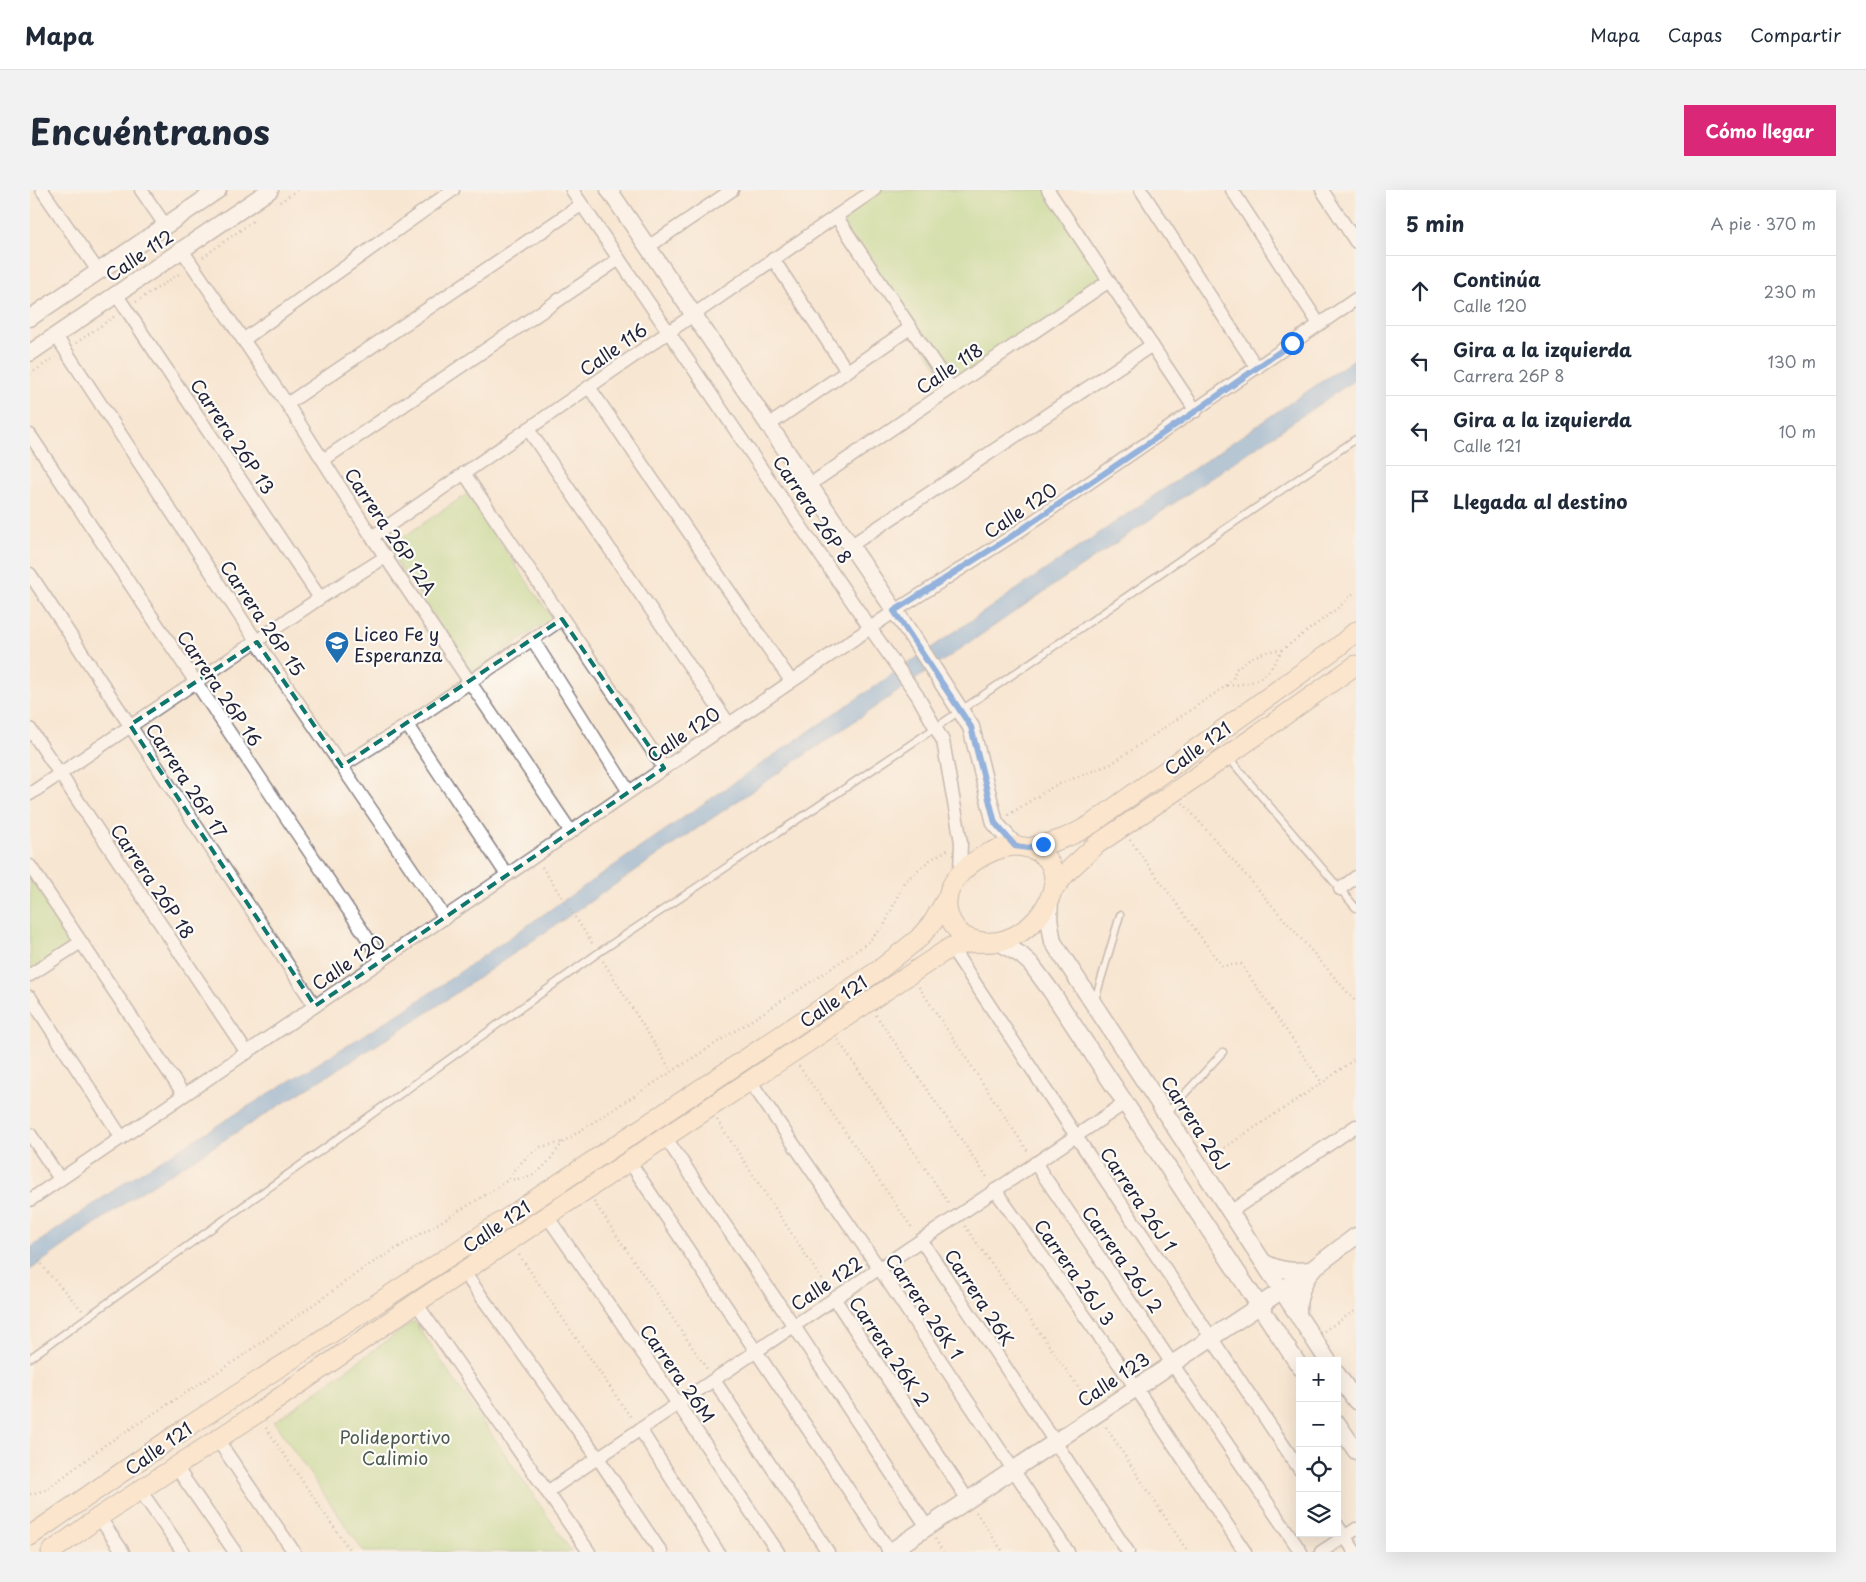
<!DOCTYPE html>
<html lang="es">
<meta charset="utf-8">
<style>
:root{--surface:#fff;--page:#f2f2f3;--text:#1f2937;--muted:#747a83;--line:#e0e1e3;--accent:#db2777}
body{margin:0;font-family:"Playpen Sans",sans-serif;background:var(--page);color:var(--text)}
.controls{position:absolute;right:15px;bottom:15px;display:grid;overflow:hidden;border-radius:0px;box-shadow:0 5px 20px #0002}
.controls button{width:45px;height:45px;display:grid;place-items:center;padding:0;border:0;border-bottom:1px solid var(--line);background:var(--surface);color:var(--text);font:25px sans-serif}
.stop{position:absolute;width:15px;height:15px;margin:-11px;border:4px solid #1a73e8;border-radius:50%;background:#fff}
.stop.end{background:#1a73e8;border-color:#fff;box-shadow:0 1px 5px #0008}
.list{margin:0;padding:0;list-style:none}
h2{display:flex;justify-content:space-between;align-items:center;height:65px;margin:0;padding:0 20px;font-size:21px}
h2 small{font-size:16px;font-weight:400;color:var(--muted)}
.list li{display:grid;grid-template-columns:32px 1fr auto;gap:15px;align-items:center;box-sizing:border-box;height:70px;padding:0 20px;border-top:1px solid var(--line)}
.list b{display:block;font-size:19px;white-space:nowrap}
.list p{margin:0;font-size:16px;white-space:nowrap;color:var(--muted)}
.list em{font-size:16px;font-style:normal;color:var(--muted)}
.icon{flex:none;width:28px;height:28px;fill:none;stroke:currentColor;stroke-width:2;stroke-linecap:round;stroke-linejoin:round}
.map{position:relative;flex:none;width:1326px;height:1362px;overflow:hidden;border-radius:0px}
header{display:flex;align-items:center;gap:30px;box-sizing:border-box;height:70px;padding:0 25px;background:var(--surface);border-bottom:1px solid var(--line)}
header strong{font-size:24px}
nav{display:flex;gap:28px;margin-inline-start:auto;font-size:18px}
.intro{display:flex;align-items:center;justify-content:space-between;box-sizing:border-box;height:120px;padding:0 30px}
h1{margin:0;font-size:35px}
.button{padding:12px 22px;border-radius:0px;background:var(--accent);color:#fff;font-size:18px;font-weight:700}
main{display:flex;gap:30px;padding:0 30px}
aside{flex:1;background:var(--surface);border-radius:0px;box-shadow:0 5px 20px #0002}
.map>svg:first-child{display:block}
.green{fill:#aed984;stroke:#687e60}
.water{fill:#68a0d6;stroke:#456188}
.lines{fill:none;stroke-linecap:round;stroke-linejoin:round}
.service-casing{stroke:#8c8486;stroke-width:9}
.minor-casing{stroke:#8c8486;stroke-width:15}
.tertiary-casing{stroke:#8c8486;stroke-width:19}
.secondary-casing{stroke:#8c8486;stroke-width:21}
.path{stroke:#8c8486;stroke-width:2.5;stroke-dasharray:1 4;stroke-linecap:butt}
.service{stroke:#fff;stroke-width:6}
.minor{stroke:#fff;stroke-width:12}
.tertiary{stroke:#fff;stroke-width:16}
.secondary{stroke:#fee4c6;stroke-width:19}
.route{stroke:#1a73e8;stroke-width:6}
.marked{fill:none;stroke:#0f766e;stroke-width:4;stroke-dasharray:10 6;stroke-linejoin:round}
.labels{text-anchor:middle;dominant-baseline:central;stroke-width:4.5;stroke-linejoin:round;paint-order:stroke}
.street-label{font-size:18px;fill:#22223b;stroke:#fdfcf7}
.poi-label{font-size:18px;fill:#22223b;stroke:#fdfcf7;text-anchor:start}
.park-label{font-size:18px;fill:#4c5951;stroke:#fdfcf7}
</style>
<header>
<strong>Mapa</strong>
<nav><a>Mapa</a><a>Capas</a><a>Compartir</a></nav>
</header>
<div class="intro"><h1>Encuéntranos</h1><a class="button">Cómo llegar</a></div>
<main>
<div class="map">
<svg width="1326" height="1362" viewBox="0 0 1326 1362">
<rect width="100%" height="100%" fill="#fdfcf7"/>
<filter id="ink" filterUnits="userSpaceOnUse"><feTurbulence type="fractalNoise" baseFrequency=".02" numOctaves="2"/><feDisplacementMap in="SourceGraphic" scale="10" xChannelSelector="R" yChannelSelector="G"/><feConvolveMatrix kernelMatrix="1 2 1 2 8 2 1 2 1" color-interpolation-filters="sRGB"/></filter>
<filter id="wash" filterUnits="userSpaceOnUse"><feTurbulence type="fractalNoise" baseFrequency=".0096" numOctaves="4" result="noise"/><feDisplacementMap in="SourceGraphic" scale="20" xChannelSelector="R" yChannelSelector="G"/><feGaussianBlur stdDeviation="1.12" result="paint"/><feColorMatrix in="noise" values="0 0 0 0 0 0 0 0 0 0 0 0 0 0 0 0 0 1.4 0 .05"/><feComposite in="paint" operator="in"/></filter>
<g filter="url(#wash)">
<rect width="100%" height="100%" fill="#f7e6d1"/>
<g class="green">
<polygon points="844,0 1018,0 1079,91 921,198 806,26"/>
<polygon points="437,304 522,428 442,482 357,358"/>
<polygon points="0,686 44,752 0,781"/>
<polygon points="384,1131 542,1362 334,1362 244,1232"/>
</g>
<polygon class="water" points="1326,168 1326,189 385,831 106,1005 0,1080 0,1058 97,991 378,818 731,574"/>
</g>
<g filter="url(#ink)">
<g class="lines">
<defs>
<g id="service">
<polyline points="1198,567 1326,718"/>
<polyline points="1065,810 1090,725"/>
<polyline points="1137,923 1193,862"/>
<polyline points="0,1168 568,763 905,538 1326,249"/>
</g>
<g id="minor">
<polyline points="12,0 68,81"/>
<polyline points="111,0 135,35"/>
<polyline points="542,0 840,438 887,505 913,551 931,652 930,684"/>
<polyline points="1018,0 1166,221"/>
<polyline points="1111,0 1227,178"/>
<polyline points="1202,0 1289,134"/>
<polyline points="1292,0 1326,52"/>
<polyline points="806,26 921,198"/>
<polyline points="618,57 702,0"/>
<polyline points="152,60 257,214 342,347 541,642"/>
<polyline points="743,69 817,181"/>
<polyline points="86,104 290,408"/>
<polyline points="26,146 227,452 415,728"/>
<polyline points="213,150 423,0"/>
<polyline points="559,197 761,491"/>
<polyline points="257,214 551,15"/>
<polyline points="739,235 880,138"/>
<polyline points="498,239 699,534"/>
<polyline points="0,245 352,770"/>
<polyline points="293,270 589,69"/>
<polyline points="434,283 634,578"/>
<polyline points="779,295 1079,91"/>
<polyline points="342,347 844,0"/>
<polyline points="820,356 1122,155"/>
<polyline points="0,384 285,816"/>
<polyline points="503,450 599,602"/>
<polyline points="377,535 477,685"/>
<polyline points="0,539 217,863"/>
<polyline points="312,576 377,535 532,429"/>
<polyline points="0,604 290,408 357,366"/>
<polyline points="0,676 154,905"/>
<polyline points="1310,699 1326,687"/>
<polyline points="921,757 1046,946 1270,1280"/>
<polyline points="0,785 51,752"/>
<polyline points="0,807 92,948"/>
<polyline points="720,891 849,1078 1038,1362"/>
<polyline points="0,944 30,989"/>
<polyline points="635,947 764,1136 897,1337"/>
<polyline points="599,971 860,1362"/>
<polyline points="1005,973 1271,1362"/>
<polyline points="965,1000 1106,1198 1215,1362"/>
<polyline points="0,1010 865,421 979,348 1326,109"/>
<polyline points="1200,1022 1326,936"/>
<polyline points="517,1026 648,1214 748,1362"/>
<polyline points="891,1050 1098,1362"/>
<polyline points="433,1081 568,1268 631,1362"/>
<polyline points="804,1108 938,1310"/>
<polyline points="386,1113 559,1362"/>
<polyline points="684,1190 798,1362"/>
<polyline points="610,1239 688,1362"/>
<polyline points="187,1249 264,1362"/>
<polyline points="146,1277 205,1362"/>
<polyline points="110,1300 153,1362"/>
<polyline points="517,1302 1095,913"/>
<polyline points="69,1327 93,1362"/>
<polyline points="1307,1335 1325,1362"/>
<polyline points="1291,1362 1326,1339"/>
</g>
<g id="tertiary">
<polyline points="579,0 884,449 941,537 965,633 985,656"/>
<polyline points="0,128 188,0"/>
<polyline points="0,163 240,0"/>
<polyline points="1020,710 1019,728 1023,752 1298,1171"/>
<polyline points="967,751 991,765 1001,774 1021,801 1270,1177"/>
<path d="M1233,1072C1249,1081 1264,1082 1281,1080"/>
<path d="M1268,1126C1267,1109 1271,1095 1281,1081"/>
<polyline points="1307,1184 1326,1211"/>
<polyline points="1307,1233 1326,1261"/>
<polyline points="860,1362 1229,1116 1281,1080 1326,1046"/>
</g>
<g id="secondary">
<path d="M985,656C1063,661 1009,765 947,751C937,749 928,743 923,734C899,696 951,658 985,656Z"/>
<path d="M998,658C1025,652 1040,648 1063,633L1309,456L1326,441"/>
<polyline points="1024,699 1038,681 1066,655 1197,566 1326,475"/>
<polyline points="0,1346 156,1238 432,1058 849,780 888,749 903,732 917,708"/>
<polyline points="21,1362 69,1327 226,1224 386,1113 921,757 939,753 956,752"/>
</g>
</defs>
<use href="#service" class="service-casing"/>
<use href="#minor" class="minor-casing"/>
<use href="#tertiary" class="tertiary-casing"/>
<use href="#secondary" class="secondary-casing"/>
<g class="path">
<polyline points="250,12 267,0"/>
<polyline points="173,67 223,31"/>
<polyline points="106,112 152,82"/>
<polyline points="46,153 85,126"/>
<polyline points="0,184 25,167"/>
<polyline points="1197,496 1219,493 1228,489 1240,480 1252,460 1309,417 1326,401"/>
<polyline points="1153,613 1326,812"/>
<polyline points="978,625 1024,596 1081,574 1196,496 1203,488 1206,479 1220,468 1239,461 1252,460"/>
<polyline points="1100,650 1192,776 1211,774 1292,893"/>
<polyline points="512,677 564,756"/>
<polyline points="573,771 642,882"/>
<polyline points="889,797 999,963"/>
<polyline points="846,825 959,990"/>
<polyline points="808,850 920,1015"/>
<polyline points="769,876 883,1039"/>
<polyline points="687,930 798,1099"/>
<polyline points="1182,966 1292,893 1326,868"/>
<polyline points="478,990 496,988 506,984 519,971 533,952 545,944 787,788 836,754 854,736 874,692 900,670 919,659"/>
<polyline points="564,1012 677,1179"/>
<polyline points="935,1036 1058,1211"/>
<polyline points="0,1058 19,1084 52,1120"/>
<polyline points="489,1065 602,1229"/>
<polyline points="1294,1141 1326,1120"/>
<polyline points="1076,1237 1158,1362"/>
<polyline points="236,1238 321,1362"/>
<polyline points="0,1304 16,1300 75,1255 208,1169 334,1078 462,1001 478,990 483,981 500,964 511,957 533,952"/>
<polyline points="946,1322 973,1362"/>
<polyline points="905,1349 913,1362"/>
</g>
<use href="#service" class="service"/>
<use href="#minor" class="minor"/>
<use href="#tertiary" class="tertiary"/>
<use href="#secondary" class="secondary"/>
</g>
</g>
<g class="lines" filter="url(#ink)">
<polyline class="route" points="1013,654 998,658 985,656 965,633 941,537 864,421 979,348 1166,221 1262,153"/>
</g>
<path d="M0 0H1326V1362H0ZM532,429L634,578L285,816L100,535L227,452L312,576Z" fill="#f7e6d1" fill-opacity=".55" fill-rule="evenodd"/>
<path class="marked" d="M532,429L634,578L285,816L100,535L227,452L312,576Z"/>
<defs>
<symbol id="school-pin" viewBox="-11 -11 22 30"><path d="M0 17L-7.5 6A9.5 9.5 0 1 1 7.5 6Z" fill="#1f6fb2" stroke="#fdfcf7"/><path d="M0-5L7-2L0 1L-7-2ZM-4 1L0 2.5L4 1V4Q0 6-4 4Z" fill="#fff"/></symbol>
</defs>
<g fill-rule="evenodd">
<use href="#school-pin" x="293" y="439" width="28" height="38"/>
</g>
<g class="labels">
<g class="street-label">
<text transform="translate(109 65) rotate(-34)">Calle 112</text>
<text transform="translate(583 159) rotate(-35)">Calle 116</text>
<text transform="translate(919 178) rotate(-34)">Calle 118</text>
<text transform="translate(203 246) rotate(56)">Carrera 26P 13</text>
<text transform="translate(783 319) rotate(56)">Carrera 26P 8</text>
<text transform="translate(990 320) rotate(-34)">Calle 120</text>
<text transform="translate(361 341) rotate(56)">Carrera 26P 12A</text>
<text transform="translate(233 428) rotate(56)">Carrera 26P 15</text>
<text transform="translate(190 498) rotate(56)">Carrera 26P 16</text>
<text transform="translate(653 544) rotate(-34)">Calle 120</text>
<text transform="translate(1167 558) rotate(-36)">Calle 121</text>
<text transform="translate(157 590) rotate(57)">Carrera 26P 17</text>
<text transform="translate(123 691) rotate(56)">Carrera 26P 18</text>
<text transform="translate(318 772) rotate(-34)">Calle 120</text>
<text transform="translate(803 811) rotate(-34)">Calle 121</text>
<text transform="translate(1166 933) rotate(57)">Carrera 26J</text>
<text transform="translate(1109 1009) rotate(56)">Carrera 26J 1</text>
<text transform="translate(466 1036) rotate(-34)">Calle 121</text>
<text transform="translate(1093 1069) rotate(55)">Carrera 26J 2</text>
<text transform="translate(1045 1082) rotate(55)">Carrera 26J 3</text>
<text transform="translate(796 1093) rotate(-34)">Calle 122</text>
<text transform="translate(950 1107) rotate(57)">Carrera 26K</text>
<text transform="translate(895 1116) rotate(56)">Carrera 26K 1</text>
<text transform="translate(860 1161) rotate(56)">Carrera 26K 2</text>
<text transform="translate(648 1183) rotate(55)">Carrera 26M</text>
<text transform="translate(1083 1189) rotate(-34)">Calle 123</text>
<text transform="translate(128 1258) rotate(-35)">Calle 121</text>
</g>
<g class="poi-label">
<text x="324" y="443">Liceo Fe y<tspan x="324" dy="21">Esperanza</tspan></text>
</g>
<g class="park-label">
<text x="365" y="1246">Polideportivo<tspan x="365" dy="21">Calimio</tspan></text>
</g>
</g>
</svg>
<div class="controls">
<button>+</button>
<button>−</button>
<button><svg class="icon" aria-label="locate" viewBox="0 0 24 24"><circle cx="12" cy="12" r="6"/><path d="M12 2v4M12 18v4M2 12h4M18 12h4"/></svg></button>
<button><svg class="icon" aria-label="layers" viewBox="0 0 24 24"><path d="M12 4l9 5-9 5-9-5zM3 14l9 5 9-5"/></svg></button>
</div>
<div class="stop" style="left:1262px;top:153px"></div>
<div class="stop end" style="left:1013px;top:654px"></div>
</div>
<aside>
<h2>5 min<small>A pie · 370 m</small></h2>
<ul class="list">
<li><svg class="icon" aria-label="ahead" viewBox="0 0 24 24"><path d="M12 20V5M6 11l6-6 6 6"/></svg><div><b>Continúa</b><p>Calle 120</p></div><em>230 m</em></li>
<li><svg class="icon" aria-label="left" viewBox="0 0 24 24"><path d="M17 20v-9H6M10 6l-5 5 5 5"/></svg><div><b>Gira a la izquierda</b><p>Carrera 26P 8</p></div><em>130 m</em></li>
<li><svg class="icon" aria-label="left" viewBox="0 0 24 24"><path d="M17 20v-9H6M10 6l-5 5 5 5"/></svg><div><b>Gira a la izquierda</b><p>Calle 121</p></div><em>10 m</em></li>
<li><svg class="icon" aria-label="arrive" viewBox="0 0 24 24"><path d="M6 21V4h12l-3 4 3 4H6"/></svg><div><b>Llegada al destino</b></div></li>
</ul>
</aside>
</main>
